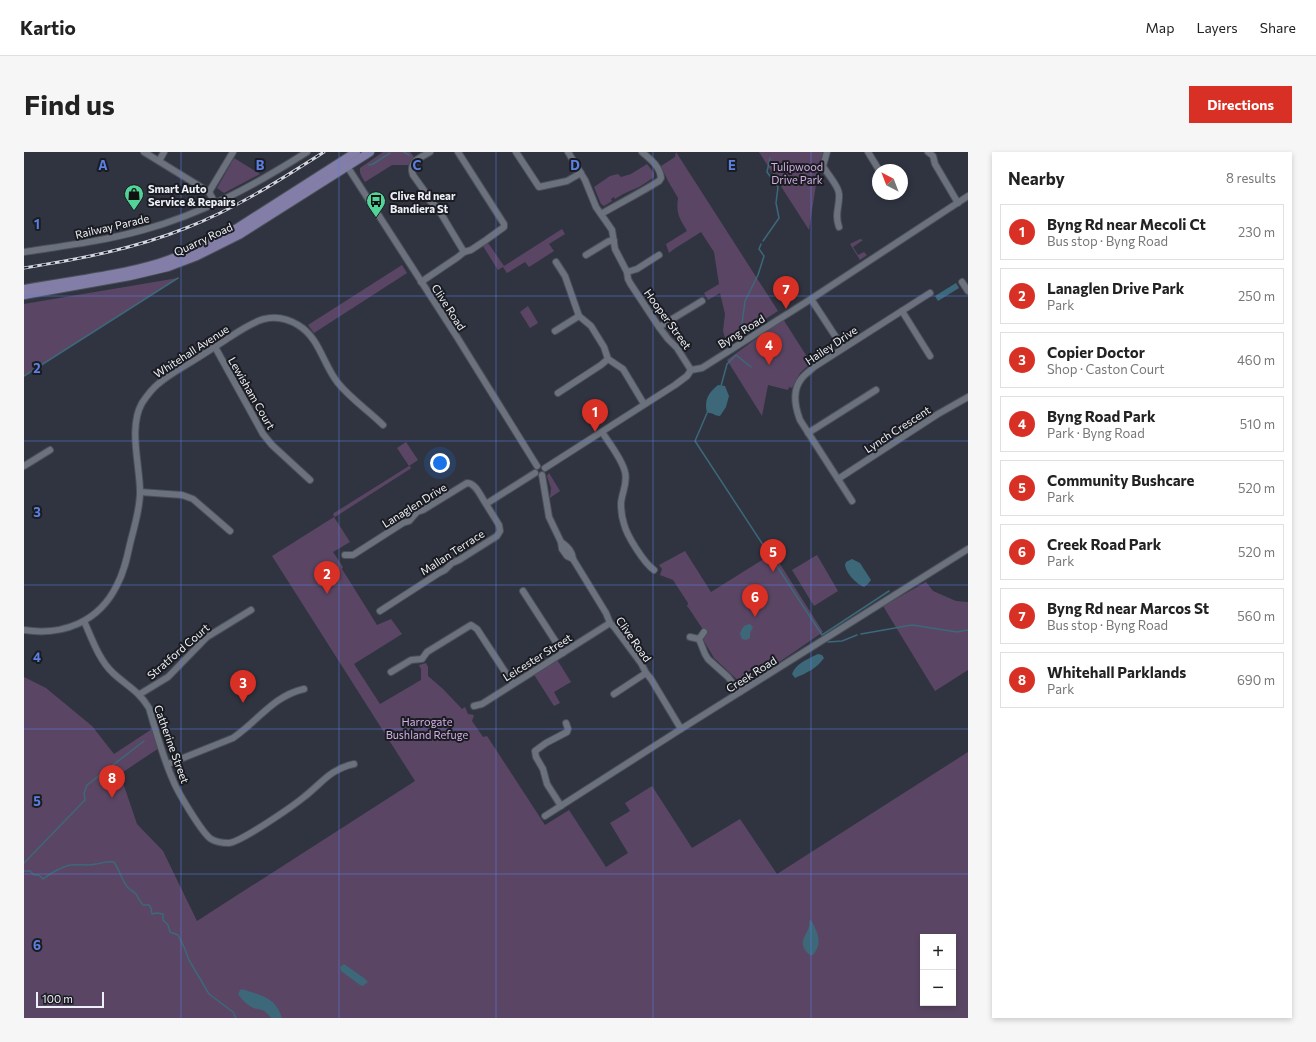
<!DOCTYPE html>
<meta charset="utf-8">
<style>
:root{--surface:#fff;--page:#f6f6f6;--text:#222;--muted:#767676;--line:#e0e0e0;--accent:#d93025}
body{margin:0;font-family:Commissioner,sans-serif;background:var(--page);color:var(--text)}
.controls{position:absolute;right:12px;bottom:12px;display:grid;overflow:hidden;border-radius:0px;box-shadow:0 2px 6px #0003}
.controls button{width:36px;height:36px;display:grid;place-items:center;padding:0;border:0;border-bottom:1px solid var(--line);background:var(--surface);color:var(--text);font:20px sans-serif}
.compass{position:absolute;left:848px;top:12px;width:36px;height:36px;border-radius:50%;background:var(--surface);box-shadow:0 2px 6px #0003;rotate:318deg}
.scale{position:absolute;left:12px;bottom:10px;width:68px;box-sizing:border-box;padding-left:4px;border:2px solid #edf0f8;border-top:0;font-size:11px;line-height:14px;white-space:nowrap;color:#edf0f8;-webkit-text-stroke:3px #1a1c21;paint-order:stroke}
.you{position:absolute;left:416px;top:311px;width:14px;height:14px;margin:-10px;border:3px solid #fff;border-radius:50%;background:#1a73e8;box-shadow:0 0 0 6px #1a73e833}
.badge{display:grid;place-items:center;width:26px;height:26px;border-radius:50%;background:var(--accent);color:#fff;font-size:13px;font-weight:700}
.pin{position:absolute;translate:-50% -33px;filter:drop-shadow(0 1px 2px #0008)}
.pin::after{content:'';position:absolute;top:21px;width:14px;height:12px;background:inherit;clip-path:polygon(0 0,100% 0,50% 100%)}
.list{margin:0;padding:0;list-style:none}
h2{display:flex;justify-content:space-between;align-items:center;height:52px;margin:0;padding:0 16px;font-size:17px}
h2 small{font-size:13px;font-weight:400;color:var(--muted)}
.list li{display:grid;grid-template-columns:26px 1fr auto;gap:12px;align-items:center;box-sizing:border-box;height:56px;margin:0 8px 8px;padding:0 8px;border:1px solid var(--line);border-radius:0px}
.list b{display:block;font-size:15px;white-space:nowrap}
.list p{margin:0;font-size:13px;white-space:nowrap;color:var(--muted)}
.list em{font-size:13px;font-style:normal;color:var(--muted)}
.map{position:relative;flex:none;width:944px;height:866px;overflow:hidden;border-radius:0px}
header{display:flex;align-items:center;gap:24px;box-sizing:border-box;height:56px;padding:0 20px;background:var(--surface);border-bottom:1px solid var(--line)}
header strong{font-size:19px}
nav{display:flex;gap:22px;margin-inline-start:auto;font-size:14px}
.intro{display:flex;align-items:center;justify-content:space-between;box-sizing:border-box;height:96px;padding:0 24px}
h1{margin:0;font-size:28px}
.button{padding:10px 18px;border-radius:0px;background:var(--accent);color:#fff;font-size:14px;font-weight:700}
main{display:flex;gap:24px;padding:0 24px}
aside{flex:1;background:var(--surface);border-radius:0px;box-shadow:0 2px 6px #0003}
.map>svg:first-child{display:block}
.green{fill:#5a4664;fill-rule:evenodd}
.water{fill:#3c6879}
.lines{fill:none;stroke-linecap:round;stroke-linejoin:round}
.stream{stroke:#3c6879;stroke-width:1.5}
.minor-casing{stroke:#4b4f58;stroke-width:8}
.major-casing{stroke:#4b4f58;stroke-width:10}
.minor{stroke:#6c717e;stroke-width:6}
.major{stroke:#827ea7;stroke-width:8}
.rail-casing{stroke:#d3d6df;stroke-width:3}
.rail{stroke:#1a1c21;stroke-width:1.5;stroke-dasharray:4.5;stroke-linecap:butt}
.grid{fill:none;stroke:#5b7fe2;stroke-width:1;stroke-opacity:0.55}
.labels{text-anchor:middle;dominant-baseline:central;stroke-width:4;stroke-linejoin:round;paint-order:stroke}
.park-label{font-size:11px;fill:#d3aee5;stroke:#1a1c21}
.poi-label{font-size:11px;font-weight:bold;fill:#edf0f8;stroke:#1a1c21;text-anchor:start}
.street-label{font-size:11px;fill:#edf0f8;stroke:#1a1c21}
.grid-label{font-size:13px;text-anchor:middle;font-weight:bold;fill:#5b7fe2;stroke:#1a1c21;stroke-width:4;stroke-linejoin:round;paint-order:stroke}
</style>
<header>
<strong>Kartio</strong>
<nav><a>Map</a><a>Layers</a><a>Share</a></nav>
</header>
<div class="intro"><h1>Find us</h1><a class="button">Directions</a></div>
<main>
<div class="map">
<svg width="944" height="866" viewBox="0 0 944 866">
<rect width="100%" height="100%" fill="#303440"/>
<g class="green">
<path d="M359,0H386L390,5L384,13H368L341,30C338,25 335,21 336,16Z"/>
<path d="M652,0L754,159L703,192L699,179L701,162L696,141L684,148L680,141L695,132L690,100L677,80L650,97L645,101L642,92L663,79C655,65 652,62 654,46L644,29L637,14L651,5Z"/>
<polygon points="735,0 799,0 795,13 785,78"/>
<polygon points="210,6 236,22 200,41 193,36"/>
<polygon points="623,12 630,21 630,25 629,26 615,35 599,42 591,47 590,45 587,47 588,49 580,54 577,52 570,35 586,24 594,22 597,25 607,22"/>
<polygon points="538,77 541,82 525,92 530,99 505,115 501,110 483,121 479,115 474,118 457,91 462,88 480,114"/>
<polygon points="836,87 839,88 829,95 834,103 840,100 843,103 836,108 826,92"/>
<polygon points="378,113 383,121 290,181 284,173"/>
<polygon points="154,126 0,224 0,152"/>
<polygon points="504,154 514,171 506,176 496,160"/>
<polygon points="759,167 787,211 776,221 768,236 765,235 764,238 744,233 738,264 703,208"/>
<polygon points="382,290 394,308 385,314 373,296"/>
<polygon points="385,314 387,315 386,317 311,365 309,363 310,361"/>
<polygon points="525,321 536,339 526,346 527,336 523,324"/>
<path d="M310,365L326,390L309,400L319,415L318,417L353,473L367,467L378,482L330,512L356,552L397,528V517L395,513L402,511L404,515V524L419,537L438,557L441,555L444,562L450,563L448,569L459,585L463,584L521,673L545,658L582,715L604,701L586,671L606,659L601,651L628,634L668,696L716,667L753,722L944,600V866H0V525L22,536L68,574L90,602L128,577L135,596L96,622L113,672L139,699L173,769L391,629L248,404ZM899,785H929V851H899Z"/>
<polygon points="661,399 687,440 749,401 799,480 720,534 690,506 680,489 680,485 684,480 678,476 664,455 663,455 664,451 649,428 636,423 638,417 635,413"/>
<polygon points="793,403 814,439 790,454 768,418"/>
<polygon points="902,430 909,439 932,449 944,450 944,518 911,539 859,454"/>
<polygon points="532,506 547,530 530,540 536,551 530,554 509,521"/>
</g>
<g class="water">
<polygon points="932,131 935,136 914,149 911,144"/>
<path d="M694,233L701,234L705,244L702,255L696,264C690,264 688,260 683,261C680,248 684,241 694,233Z"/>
<path d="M828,407L836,411L847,428L844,432L840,435C832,432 822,421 821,413L822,410Z"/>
<path d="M726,472L729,475L726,481V486L722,488L718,487L716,482C718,476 719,473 726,472Z"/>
<path d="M794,502L798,503L800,506C793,516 783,521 771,526L768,522C772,511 784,507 794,502Z"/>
<path d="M787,768C794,781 799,791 789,803H786C769,789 788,781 785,769Z"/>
<polygon points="320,812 340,826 344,830 339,834 336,833 317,819 316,815"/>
<path d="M218,837C237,844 251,844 258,866H247C238,853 234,860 226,854C221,851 217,846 214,842L216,838Z"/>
</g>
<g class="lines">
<g class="stream">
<polyline points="380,0 385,3"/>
<polyline points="345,13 349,12 366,1"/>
<polyline points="739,89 755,66 752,51 754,35 743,20 746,6"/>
<polyline points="712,185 718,172 721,149 734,123 740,104 735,97 737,92"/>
<polyline points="0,224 154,126"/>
<polyline points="697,234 703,212 712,203 727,215"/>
<polyline points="683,261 671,289 798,483 865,439"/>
<polyline points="837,482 888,473 933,480 944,478"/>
<polyline points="804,490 818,489 833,483"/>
<polyline points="0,711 61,648 60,641 63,633 120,589"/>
<path d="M0,719H6L10,723H15L19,727C25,722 39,714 47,713C55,712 63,714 72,712C79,711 82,709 90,710C95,717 97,726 102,733C104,737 109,739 112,742C114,746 116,749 119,753H125L127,756L128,762L133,761L139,762V768L144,773L146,780L154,783L160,795L165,808L185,842L209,860L212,866"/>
</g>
<defs>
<g id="minor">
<polyline points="120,0 185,40 191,51"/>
<path d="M406,0C396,6 384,9 389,23L404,44L406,49L413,55L440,100"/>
<polyline points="492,0 515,35 543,29 557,21"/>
<polyline points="544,0 561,28 572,55 588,78 591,97 603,120 604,127 606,131 635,175 644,187 653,196 667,218"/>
<path d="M803,0L799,14C803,22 815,34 815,42C816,54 810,62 815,75"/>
<polyline points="844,0 855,18"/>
<polyline points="904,0 909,4 911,12 934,51"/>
<polyline points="135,9 140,0"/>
<polyline points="321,11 433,185 513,314"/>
<polyline points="185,40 209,0"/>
<path d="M577,62C596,51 616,41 635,29L637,26C636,14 626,7 618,0"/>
<path d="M0,100C40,94 80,89 119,78C178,62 231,33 283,0"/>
<polyline points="562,103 585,89 590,89"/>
<polyline points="532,110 541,124 555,164 567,174 580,195 584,207 599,217 620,252"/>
<polyline points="603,120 613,117 635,103"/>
<polyline points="397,130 434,105 440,100 447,98 462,88 480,75 480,72 434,0"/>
<polyline points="938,130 944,139"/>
<polyline points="787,147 819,196"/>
<polyline points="878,159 906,204"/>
<polyline points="635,175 678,149"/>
<polyline points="531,179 555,164"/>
<polyline points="191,195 239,282 248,293 286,328"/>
<polyline points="534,241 577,213 584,207"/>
<path d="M578,280C585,291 598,307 601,320C604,331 598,340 597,351C597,357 598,366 600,372C603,384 620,411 630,418"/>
<polyline points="784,281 852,238"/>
<polyline points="0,314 26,298"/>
<polyline points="521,316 651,233 663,224 667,218 678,216 787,147 944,44"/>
<polyline points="518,323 525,365 537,390 538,397 543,404 549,407"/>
<polyline points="814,327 914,262 944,245"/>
<polyline points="116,340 158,343 169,347 206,379"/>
<path d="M828,349L776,268C771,255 768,238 778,226C781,222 786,219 790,215L906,141"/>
<path d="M537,390C544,395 548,399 549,407L582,461L586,471L591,476L617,511L622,521L627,527L657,577"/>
<path d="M321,403H329L379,371L385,369L393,360L399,358L443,331C452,331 457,345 462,352"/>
<polyline points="499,439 539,501"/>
<polyline points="356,459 415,421 421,418 428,411 435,408 473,384 476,379 475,373 462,352 511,321"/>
<path d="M60,469C68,487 75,508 89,521C103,534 114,538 125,556C132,579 139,606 149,628C153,639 178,681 187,687C192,690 200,691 205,691C217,690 269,654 280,645C298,631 306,617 330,612"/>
<path d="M0,478C39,484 75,470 93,433C100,420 103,406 106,392C110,375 116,358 116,340C116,313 104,276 118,251C122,245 128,237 134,232C142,225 152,219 162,213C177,204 192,194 206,185C229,170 248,157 274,173C296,186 299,213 314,231C327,247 345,259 359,273"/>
<polyline points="666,485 675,487 680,480"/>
<polyline points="675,487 681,502 684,507 704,525 716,540"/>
<polyline points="367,520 387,508 398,507 403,500 447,473 453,477 489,532"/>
<polyline points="116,542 144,525 183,485 227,458"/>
<polyline points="590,542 622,521"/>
<polyline points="450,554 458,552 586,471"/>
<path d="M144,612L209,586C234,569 249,544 280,537"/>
<polyline points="537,654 523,632 519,617 512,605 511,599 522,591 543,580 544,577 542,571"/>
<polyline points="521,664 657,577 944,397"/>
</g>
<g id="major">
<path d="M0,137C44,129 92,124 135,111C163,102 188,90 213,76L332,0"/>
<polyline points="0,143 106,124 144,115 173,104 215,83 346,0"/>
</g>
</defs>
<use href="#minor" class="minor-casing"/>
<use href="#major" class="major-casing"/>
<use href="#minor" class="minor"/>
<use href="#major" class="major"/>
<defs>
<path id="rail" d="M0,116C55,107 110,97 162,76C211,57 256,28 300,0"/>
</defs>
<use href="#rail" class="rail-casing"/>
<use href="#rail" class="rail"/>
</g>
<path class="grid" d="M157,0V866M315,0V866M472,0V866M629,0V866M787,0V866M0,144H944M0,289H944M0,433H944M0,577H944M0,722H944"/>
<defs>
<symbol id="shop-pin" viewBox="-11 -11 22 30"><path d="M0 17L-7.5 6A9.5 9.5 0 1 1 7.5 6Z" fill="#52d397" stroke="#1a1c21"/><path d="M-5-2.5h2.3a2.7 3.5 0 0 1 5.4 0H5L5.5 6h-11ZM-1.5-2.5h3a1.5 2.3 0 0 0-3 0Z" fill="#111"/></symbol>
<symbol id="bus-pin" viewBox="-11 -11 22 30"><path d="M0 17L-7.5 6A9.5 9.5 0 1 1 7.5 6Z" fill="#52d397" stroke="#1a1c21"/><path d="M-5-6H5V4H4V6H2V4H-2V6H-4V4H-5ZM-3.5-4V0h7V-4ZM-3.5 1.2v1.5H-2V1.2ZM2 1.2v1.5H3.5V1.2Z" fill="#111"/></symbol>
</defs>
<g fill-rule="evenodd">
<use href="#shop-pin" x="99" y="31" width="22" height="30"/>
<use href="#bus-pin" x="341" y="38" width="22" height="30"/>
</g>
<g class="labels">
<g class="park-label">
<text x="773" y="14">Tulipwood<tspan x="773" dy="13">Drive Park</tspan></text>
<text x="403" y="569">Harrogate<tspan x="403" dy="13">Bushland Refuge</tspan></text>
</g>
<g class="poi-label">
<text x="124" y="36">Smart Auto<tspan x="124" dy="13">Service &amp; Repairs</tspan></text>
<text x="366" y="43">Clive Rd near<tspan x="366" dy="13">Bandiera St</tspan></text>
</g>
<g class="street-label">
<text transform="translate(88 74) rotate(-13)">Railway Parade</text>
<text transform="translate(179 87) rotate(-25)">Quarry Road</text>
<text transform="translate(425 155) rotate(57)">Clive Road</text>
<text transform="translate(644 167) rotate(54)">Hooper Street</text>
<text transform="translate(717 179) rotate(-32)">Byng Road</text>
<text transform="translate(807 193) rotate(-34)">Hailey Drive</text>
<text transform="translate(167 199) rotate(-33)">Whitehall Avenue</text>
<text transform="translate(228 241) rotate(60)">Lewisham Court</text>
<text transform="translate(873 277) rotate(-33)">Lynch Crescent</text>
<text transform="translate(390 353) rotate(-32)">Lanaglen Drive</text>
<text transform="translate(428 400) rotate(-33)">Mallan Terrace</text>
<text transform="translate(610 487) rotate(55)">Clive Road</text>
<text transform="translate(154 499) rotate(-41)">Stratford Court</text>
<text transform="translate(513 505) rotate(-32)">Leicester Street</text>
<text transform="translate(727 522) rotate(-32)">Creek Road</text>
<text transform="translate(148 592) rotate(70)">Catherine Street</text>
</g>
</g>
<g class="grid-label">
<text x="79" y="18">A</text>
<text x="236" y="18">B</text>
<text x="393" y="18">C</text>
<text x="551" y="18">D</text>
<text x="708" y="18">E</text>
<text x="13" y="77">1</text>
<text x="13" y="221">2</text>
<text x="13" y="365">3</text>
<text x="13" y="510">4</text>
<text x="13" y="654">5</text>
<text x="13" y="798">6</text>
</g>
</svg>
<div class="controls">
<button>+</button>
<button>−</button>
</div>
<svg class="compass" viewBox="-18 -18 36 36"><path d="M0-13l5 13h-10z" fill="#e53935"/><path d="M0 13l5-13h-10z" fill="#767676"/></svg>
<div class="scale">100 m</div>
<div class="you"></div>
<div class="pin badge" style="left:571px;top:280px">1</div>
<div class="pin badge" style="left:303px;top:442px">2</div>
<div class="pin badge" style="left:219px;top:551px">3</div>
<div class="pin badge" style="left:745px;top:213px">4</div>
<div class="pin badge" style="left:749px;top:420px">5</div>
<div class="pin badge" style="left:731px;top:465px">6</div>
<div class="pin badge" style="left:762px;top:157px">7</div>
<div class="pin badge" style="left:88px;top:646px">8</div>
</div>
<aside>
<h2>Nearby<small>8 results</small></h2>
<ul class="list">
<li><span class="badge">1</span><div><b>Byng Rd near Mecoli Ct</b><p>Bus stop · Byng Road</p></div><em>230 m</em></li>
<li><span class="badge">2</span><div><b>Lanaglen Drive Park</b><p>Park</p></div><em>250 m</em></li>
<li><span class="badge">3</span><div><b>Copier Doctor</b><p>Shop · Caston Court</p></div><em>460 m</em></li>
<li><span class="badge">4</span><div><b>Byng Road Park</b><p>Park · Byng Road</p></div><em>510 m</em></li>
<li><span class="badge">5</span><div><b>Community Bushcare</b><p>Park</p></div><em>520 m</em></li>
<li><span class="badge">6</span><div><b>Creek Road Park</b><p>Park</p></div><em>520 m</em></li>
<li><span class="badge">7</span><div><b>Byng Rd near Marcos St</b><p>Bus stop · Byng Road</p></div><em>560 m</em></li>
<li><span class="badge">8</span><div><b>Whitehall Parklands</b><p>Park</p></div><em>690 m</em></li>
</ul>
</aside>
</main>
